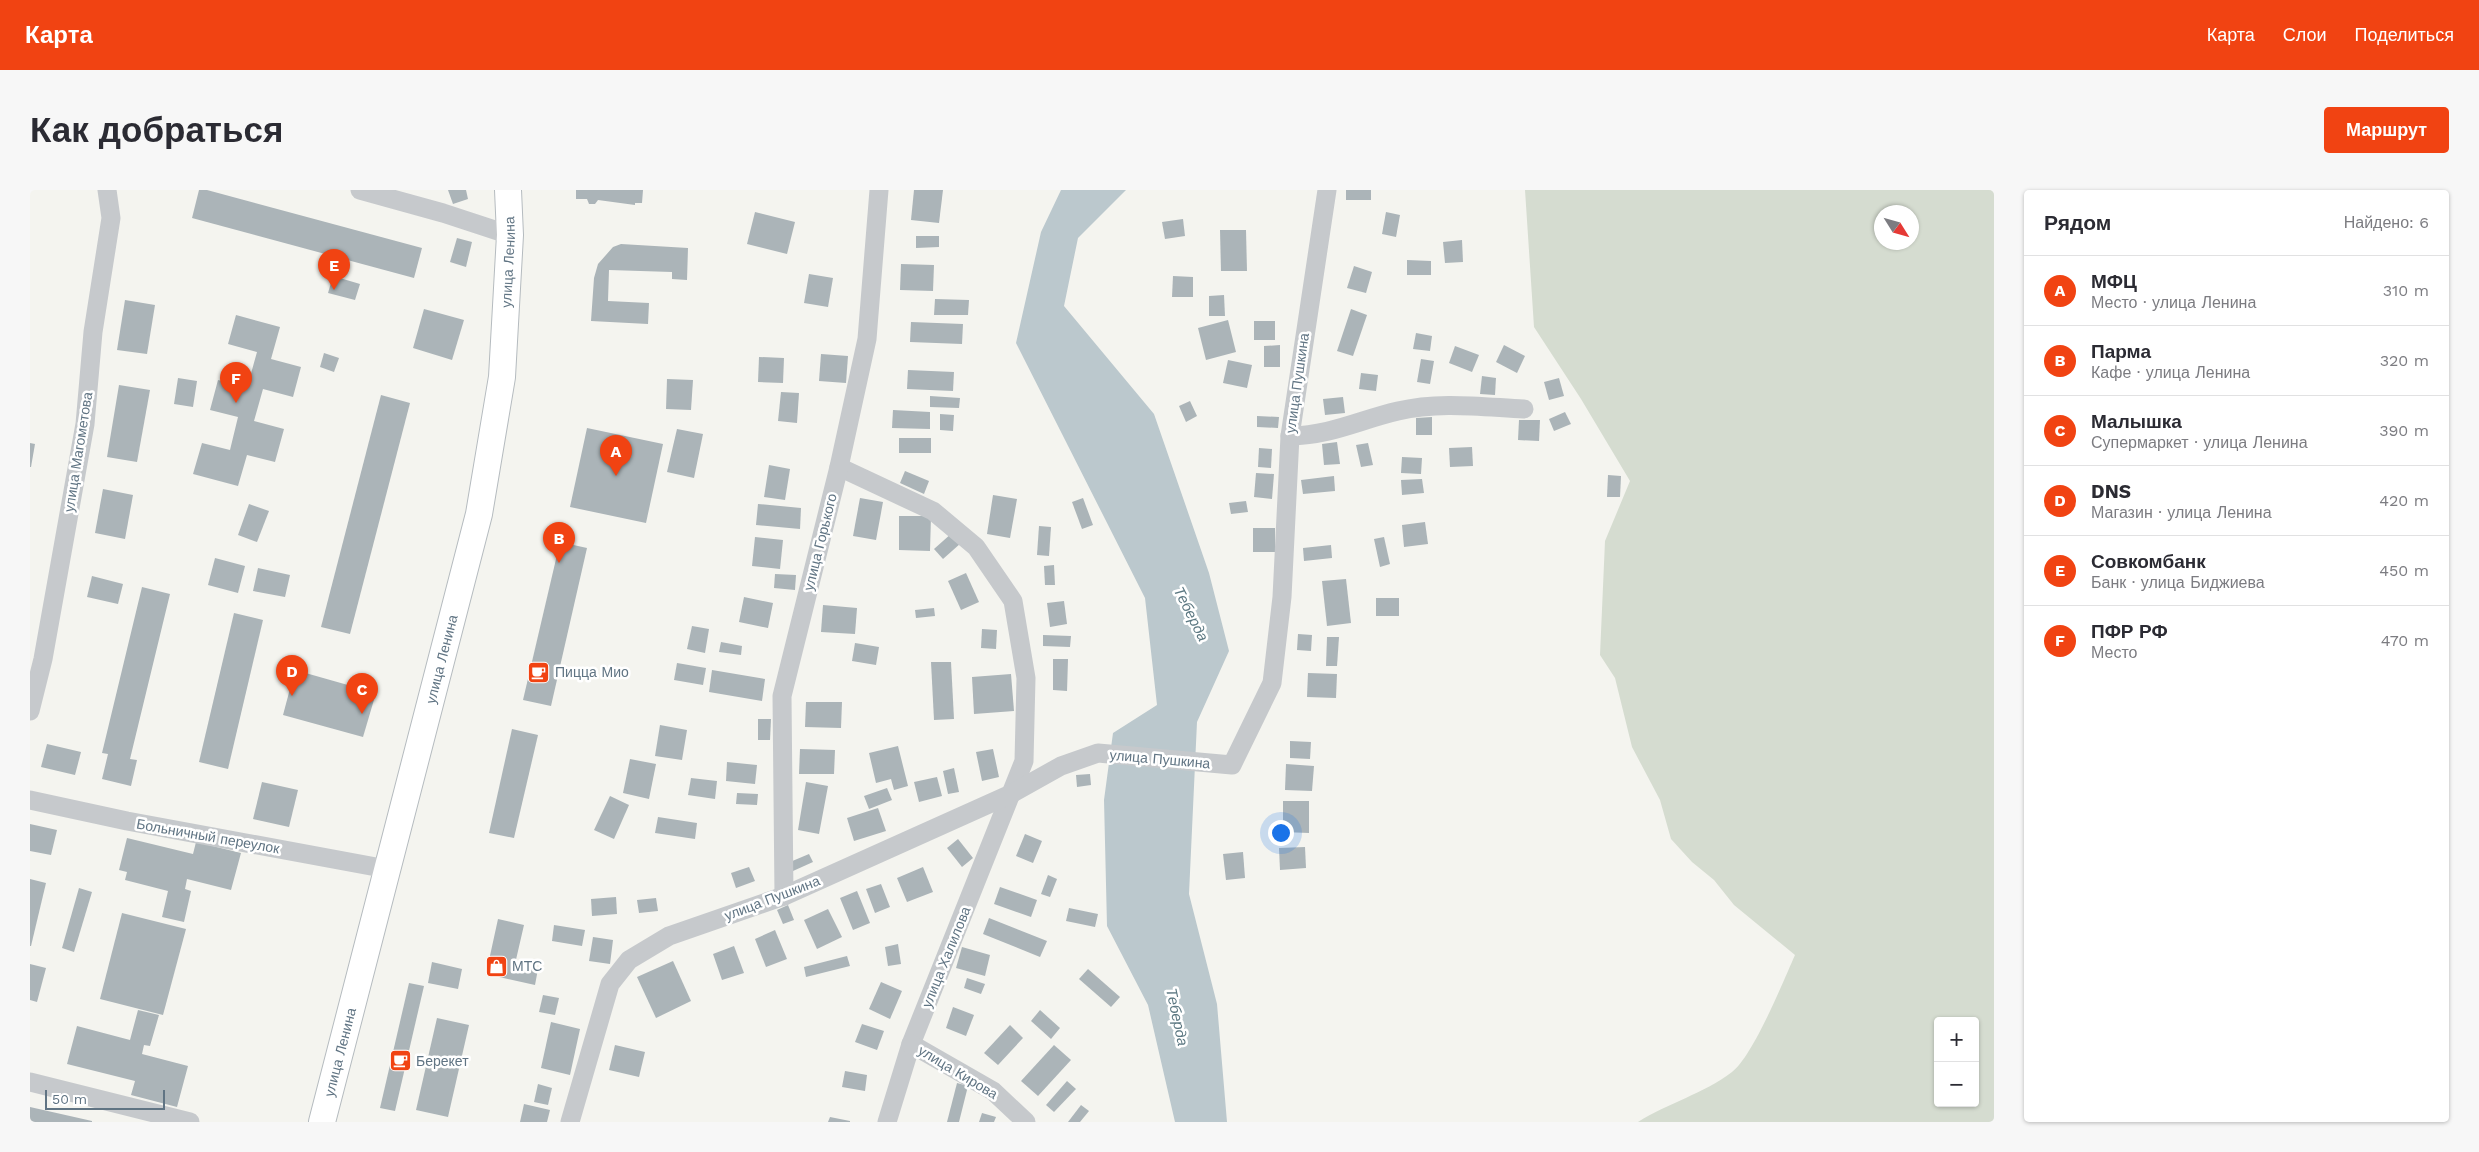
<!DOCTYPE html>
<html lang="ru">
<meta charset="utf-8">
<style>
:root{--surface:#fff;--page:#f7f7f7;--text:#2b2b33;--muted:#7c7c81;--line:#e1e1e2;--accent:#f14312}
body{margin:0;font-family:"Work Sans",sans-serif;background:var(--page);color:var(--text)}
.controls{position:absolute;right:15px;bottom:15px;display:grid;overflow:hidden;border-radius:5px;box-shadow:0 1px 4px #0004}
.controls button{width:45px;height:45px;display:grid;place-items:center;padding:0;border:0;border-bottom:1px solid var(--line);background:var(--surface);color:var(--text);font:25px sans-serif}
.compass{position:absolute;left:1844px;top:15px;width:45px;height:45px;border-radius:50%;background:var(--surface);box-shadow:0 1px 4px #0004;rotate:127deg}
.scale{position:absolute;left:15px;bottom:12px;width:120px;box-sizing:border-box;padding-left:5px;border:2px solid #607483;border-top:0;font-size:14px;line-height:18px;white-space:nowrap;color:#607483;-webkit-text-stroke:4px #fff;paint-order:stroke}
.you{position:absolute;left:1250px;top:642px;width:18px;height:18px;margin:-12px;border:4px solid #fff;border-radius:50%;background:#1a73e8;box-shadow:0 0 0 8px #1a73e833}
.badge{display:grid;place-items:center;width:32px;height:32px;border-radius:50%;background:var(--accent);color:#fff;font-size:16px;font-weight:700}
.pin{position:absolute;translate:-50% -41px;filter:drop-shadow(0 1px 2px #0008)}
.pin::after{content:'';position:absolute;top:26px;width:18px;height:15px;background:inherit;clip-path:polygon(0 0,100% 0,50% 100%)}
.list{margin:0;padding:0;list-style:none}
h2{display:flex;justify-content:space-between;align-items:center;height:65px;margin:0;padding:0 20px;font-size:21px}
h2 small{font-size:16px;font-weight:400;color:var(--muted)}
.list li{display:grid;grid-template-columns:32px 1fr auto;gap:15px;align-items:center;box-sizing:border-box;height:70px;padding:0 20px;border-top:1px solid var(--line)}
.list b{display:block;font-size:19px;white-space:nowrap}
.list p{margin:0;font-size:16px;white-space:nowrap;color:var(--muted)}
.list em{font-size:16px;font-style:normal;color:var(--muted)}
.map{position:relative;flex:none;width:1964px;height:932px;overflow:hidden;border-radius:5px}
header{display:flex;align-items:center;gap:30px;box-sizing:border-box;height:70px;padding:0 25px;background:var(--accent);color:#fff}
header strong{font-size:24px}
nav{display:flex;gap:28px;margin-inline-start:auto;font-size:18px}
.intro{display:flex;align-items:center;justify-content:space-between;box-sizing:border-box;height:120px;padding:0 30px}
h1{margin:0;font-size:35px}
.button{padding:12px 22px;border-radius:5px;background:var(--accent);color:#fff;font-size:18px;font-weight:700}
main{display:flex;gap:30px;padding:0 30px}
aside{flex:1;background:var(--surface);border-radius:5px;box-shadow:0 1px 4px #0004}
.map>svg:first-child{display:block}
.green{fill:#d5dcd0;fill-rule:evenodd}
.water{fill:#bbc8cd}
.building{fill:#abb4b8}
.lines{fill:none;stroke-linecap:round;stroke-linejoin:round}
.secondary-casing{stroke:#b5bbbf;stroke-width:28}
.street{stroke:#c6c9cc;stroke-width:19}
.secondary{stroke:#fff;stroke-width:26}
.labels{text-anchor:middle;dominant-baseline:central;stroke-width:5;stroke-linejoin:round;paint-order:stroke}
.street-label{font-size:14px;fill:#607483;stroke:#fff}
.poi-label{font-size:14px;fill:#607483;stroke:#fff;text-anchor:start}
.water-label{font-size:15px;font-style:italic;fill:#5b7781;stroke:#fff}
</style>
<header>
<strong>Карта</strong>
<nav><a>Карта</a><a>Слои</a><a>Поделиться</a></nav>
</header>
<div class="intro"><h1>Как добраться</h1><a class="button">Маршрут</a></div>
<main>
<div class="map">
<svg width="1964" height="932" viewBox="0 0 1964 932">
<rect width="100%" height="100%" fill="#f4f4ef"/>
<path class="green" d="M1495,0H1964V932H1608C1638,913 1673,904 1702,882C1723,866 1753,792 1765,765L1704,715L1684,690L1662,672L1641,649L1630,610L1602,557L1585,488L1570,465L1575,351L1600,291L1551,209L1504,137ZM1852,22H1882V52H1852ZM1908,831H1945V913H1908Z"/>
<polygon class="water" points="1031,0 1096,0 1048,48 1034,116 1124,224 1179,383 1199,461 1167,532 1159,704 1187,814 1197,932 1145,932 1118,815 1077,736 1074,610 1083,543 1127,515 1115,408 986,153 1011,42"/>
<g class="building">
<polygon points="169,0 177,0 392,58 384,88 162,28"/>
<polygon points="418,0 436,0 438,9 423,14"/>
<polygon points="546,0 613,0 612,13 605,13 605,15 568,10 565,14 559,14 557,9 546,9"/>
<polygon points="884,0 913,0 909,33 881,30"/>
<rect x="1316" y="0" width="25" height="10"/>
<polygon points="725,22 765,32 757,64 717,54"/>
<polygon points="1356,22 1370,25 1366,47 1352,44"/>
<polygon points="1153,29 1155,46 1135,49 1132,32"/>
<polygon points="1190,40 1216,40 1217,81 1191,81"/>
<polygon points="886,46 909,46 909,57 886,58"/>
<polygon points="427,48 442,52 436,77 420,72"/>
<polygon points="1432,50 1433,72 1415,73 1413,52"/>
<polygon points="591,54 658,58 657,90 642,89 642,82 579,80 578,111 619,113 618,134 561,131 564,88 568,74 583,57"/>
<polygon points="1377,70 1401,71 1401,85 1377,85"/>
<polygon points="871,74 904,75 903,101 870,100"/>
<polygon points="1324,76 1342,82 1336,103 1317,98"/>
<polygon points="779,84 803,88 798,117 774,113"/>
<polygon points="303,86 330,94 325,110 298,103"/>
<polygon points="1143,86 1163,87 1163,107 1142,107"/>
<polygon points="1194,105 1195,126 1179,126 1179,106"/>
<polygon points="905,109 939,110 938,125 904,125"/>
<polygon points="95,110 125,115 117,164 87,160"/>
<polygon points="394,119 434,130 422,170 383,158"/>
<polygon points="1321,119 1337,125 1323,166 1307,161"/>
<polygon points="206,125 250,137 241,169 271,177 263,207 233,199 224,231 254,239 245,272 217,265 208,296 163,284 172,253 200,260 208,227 180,220 188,190 217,198 227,162 198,154"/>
<polygon points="1198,130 1206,162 1176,170 1168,138"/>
<rect x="1224" y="131" width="21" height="19"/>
<polygon points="881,132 933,134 932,154 880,152"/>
<polygon points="1386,143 1402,146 1400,161 1383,159"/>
<polygon points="1250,155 1250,177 1234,177 1234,156"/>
<polygon points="1474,155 1495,166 1487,183 1466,172"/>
<polygon points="1425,156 1449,165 1442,182 1419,173"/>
<polygon points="294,163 309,168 304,182 290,177"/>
<polygon points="791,164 818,166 816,193 789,191"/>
<polygon points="729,167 754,168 753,193 728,192"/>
<polygon points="1391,169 1404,171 1400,194 1387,192"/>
<polygon points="1198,170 1222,175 1217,198 1193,193"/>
<polygon points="878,180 924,182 923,201 877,199"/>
<polygon points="1331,183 1348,185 1346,201 1329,199"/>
<polygon points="1452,186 1466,188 1465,205 1450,204"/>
<polygon points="148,188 167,191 163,217 144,214"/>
<polygon points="1529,188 1534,206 1519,210 1514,192"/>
<polygon points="637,189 663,190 661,220 636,219"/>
<polygon points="89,195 120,200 107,272 77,267"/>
<polygon points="751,202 769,203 767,233 748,231"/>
<polygon points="351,205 380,213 320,444 291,437"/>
<polygon points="900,206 930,208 929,218 900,217"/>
<polygon points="1313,207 1315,223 1295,225 1293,209"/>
<polygon points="1160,211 1167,226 1156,232 1149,216"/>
<polygon points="863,220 900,222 900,239 862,238"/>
<polygon points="1535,222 1541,234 1524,241 1519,229"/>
<polygon points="910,224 924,225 923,241 910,240"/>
<polygon points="1227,226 1249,227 1248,238 1227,237"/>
<polygon points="1402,227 1402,245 1386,245 1386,228"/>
<polygon points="1489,230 1510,230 1509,251 1488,250"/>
<polygon points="557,238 633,254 616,333 540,317"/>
<polygon points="647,239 673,244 664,288 637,282"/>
<rect x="869" y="248" width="32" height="15"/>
<polygon points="1307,252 1310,274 1294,275 1292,254"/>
<polygon points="0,253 5,254 1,277 0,277"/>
<polygon points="1338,253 1343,275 1331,277 1326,255"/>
<polygon points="1442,257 1443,276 1420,277 1419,258"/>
<polygon points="1229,258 1242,259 1241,278 1228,277"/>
<polygon points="1372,267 1392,268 1391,284 1371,283"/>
<polygon points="739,275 760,279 755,310 734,307"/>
<polygon points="875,281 899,291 894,304 870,293"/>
<polygon points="1226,283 1244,284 1242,309 1224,307"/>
<polygon points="1578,285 1591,286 1590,307 1577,307"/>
<polygon points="1304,286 1305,301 1273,304 1271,290"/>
<polygon points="1392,289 1394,303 1372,305 1371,290"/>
<polygon points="73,299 103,305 95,349 65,343"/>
<polygon points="963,305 987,309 980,348 957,344"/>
<polygon points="830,308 853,312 846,350 823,346"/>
<polygon points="1053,308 1063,335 1052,339 1042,312"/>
<polygon points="1216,311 1218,322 1201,324 1199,313"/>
<polygon points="219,314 239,321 227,352 208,345"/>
<polygon points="728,314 771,318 770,339 726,335"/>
<polygon points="869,326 901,326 900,361 869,360"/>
<polygon points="1395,332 1398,354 1374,357 1372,335"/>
<polygon points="1009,336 1021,337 1019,366 1007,365"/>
<rect x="1223" y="338" width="22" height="24"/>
<polygon points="922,343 931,353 913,369 904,359"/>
<polygon points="725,347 753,350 750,379 722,376"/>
<polygon points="1354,347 1360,374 1350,377 1344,349"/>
<polygon points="530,352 557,358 521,516 493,510"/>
<polygon points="1301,355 1302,368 1274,371 1273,358"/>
<polygon points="185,368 215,376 208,403 178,395"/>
<polygon points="1024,375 1025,395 1015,395 1014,376"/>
<polygon points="228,378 260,385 255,407 223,401"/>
<polygon points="936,383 949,412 931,420 918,391"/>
<polygon points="745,384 766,385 765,400 744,398"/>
<polygon points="62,386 93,394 88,414 57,407"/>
<polygon points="1316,389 1321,433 1297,436 1292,391"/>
<polygon points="112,397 140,404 100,569 107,570 101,596 72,589 78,564 72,563"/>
<polygon points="714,407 743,413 738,438 709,432"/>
<rect x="1346" y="408" width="23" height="18"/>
<polygon points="1034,411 1037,434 1020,437 1017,413"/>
<polygon points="793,415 827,418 825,444 791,442"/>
<polygon points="904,418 905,426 886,428 885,420"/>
<polygon points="204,423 233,430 198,579 169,572"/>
<polygon points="662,436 679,439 675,463 657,459"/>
<polygon points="952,439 967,440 966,459 951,458"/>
<polygon points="1268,444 1282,445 1281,461 1267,460"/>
<polygon points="1013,445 1041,446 1040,457 1013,456"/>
<polygon points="1297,447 1309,447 1307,476 1296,476"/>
<polygon points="691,452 712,456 711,465 689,462"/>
<polygon points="825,453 849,457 846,475 822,471"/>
<polygon points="1023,469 1038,469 1037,501 1023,500"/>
<polygon points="901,472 921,472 924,529 904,530"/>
<polygon points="647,473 676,478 673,495 644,490"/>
<polygon points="265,480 346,503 333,547 253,525"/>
<polygon points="682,480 735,489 732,511 679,502"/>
<polygon points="1278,483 1307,484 1306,508 1277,507"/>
<polygon points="981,484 984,521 944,524 942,487"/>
<polygon points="776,512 812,512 811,538 775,537"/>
<polygon points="728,529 741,529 740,550 728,550"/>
<polygon points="630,535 657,540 652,570 625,566"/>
<polygon points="482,539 508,545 484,648 459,643"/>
<polygon points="1260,551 1281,552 1280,569 1260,568"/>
<polygon points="17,554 51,562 45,585 11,577"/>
<polygon points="868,556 878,596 864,600 861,589 846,593 839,563"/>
<polygon points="770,559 805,560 804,584 769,584"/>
<polygon points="963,559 969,587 952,591 946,562"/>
<polygon points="600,569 626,574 619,609 593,603"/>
<polygon points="697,572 727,575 725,594 696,591"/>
<polygon points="1256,574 1284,576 1282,601 1255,600"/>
<polygon points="924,578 929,602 918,604 913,581"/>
<polygon points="1060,584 1061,595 1047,597 1046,585"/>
<polygon points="907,587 912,606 889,612 884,592"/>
<polygon points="661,588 687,591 685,609 658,605"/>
<polygon points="232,592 268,600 259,637 223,629"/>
<polygon points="776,592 798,596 789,644 768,640"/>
<polygon points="857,598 862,610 839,619 834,606"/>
<polygon points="707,603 728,604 727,615 706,614"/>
<polygon points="580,606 599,615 584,649 564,640"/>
<polygon points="1253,611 1279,611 1279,643 1253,642"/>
<polygon points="848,618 856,641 824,651 817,628"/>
<polygon points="628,627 667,633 665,649 625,643"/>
<polygon points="0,634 27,640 21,665 0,661"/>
<polygon points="995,644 1012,651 1003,673 986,666"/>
<polygon points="97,648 163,664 166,652 211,663 201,700 157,689 155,699 161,701 154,732 132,727 138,701 95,690 97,682 89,680"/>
<polygon points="928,649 943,668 932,677 917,658"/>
<polygon points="1275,657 1276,678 1250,680 1249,658"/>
<polygon points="1213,662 1215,688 1196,690 1193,664"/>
<polygon points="779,664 783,672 763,681 760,672"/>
<polygon points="719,677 725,691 706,698 701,683"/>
<polygon points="893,677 903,702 877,712 867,688"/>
<polygon points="1018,685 1027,689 1020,707 1011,704"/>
<polygon points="0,689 16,693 1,756 0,756"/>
<polygon points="851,694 860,717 845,723 836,699"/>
<polygon points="970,697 1007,710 1001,727 964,714"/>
<polygon points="49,698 62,702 44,762 32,758"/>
<polygon points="827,701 840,733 823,740 810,708"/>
<polygon points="586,707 587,724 562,726 561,709"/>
<polygon points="626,708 628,721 609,723 607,710"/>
<polygon points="758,715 764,730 753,734 747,720"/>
<polygon points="1039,718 1068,724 1065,737 1036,731"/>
<polygon points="798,719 812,747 787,759 774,730"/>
<polygon points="92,723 156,739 133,825 70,809"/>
<polygon points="959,728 1017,751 1010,767 953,744"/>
<polygon points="468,729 494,735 485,774 508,779 505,795 456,784"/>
<polygon points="524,735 555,740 552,756 522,751"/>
<polygon points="745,740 757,769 736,777 725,749"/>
<polygon points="563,747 583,750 580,774 559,771"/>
<polygon points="868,754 871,774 858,776 855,757"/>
<polygon points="704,756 714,783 692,790 683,764"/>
<polygon points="932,757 960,765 955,786 926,778"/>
<polygon points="817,766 820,776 776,787 774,777"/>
<polygon points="643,771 661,811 626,828 607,787"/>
<polygon points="402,772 432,779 428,799 398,793"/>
<polygon points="0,774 16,778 7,812 0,810"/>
<polygon points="1058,779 1090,807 1081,817 1049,789"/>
<polygon points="937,788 955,794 951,804 934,798"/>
<polygon points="851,792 872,801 860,829 839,819"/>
<polygon points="379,793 394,796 365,921 350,918"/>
<polygon points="513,805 529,808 525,825 509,822"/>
<polygon points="923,817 944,825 936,846 916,838"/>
<polygon points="108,820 129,825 120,856 114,855 112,864 158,876 147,917 101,905 105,891 37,874 47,836 100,850"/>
<polygon points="1010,820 1030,838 1021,849 1001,831"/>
<polygon points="407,828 439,835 418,927 386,920"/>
<polygon points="521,832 550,839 540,885 511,878"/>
<polygon points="832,834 854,841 847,860 825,852"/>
<polygon points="980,835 993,848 968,875 954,863"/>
<polygon points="585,855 615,862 609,887 579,880"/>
<polygon points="1024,855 1041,870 1008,906 991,891"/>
<polygon points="815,881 837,885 835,901 812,897"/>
<polygon points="1037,891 1046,899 1024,922 1016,915"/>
<polygon points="927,893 938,896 929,932 917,932"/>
<polygon points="508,894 522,898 518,915 504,912"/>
<polygon points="494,914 520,920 517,932 490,932"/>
<polygon points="1051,915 1059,921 1050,932 1038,932"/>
<polygon points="0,917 62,931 62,932 0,932"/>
<polygon points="952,923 966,927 964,932 949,932"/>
<polygon points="800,927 820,931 820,932 798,932"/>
</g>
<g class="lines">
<defs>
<g id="secondary">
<path id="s1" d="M292,932L449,324L472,187L480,45L478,0"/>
</g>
</defs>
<use href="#secondary" class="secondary-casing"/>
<g class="street">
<polyline points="330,0 413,23 480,45"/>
<path d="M1260,246C1302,245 1329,230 1368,221C1409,211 1453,217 1494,219"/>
<polyline points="809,277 903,321 946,357 983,411 996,488 994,571 881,854 857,932"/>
<polyline points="0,521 13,469 55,234 63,142 81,28 77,0"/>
<polyline points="0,610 97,631 357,679"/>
<polyline points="754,706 752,506 809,277 837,149 849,0"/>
<polyline points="881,854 963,901 996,932"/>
<polyline points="0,892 160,932"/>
<polyline points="540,932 580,794 599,770 639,746 754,706 981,604 1031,576 1068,563 1202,575 1242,493 1252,407 1260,246 1297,0"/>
</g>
<use href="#secondary" class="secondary"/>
</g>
<defs>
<symbol id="cafe-square" viewBox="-11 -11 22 22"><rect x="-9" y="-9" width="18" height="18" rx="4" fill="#f14312" stroke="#fff"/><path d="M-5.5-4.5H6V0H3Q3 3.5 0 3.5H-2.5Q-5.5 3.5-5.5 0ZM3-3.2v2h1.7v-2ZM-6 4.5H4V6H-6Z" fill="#fff"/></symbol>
<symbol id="shop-square" viewBox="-11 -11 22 22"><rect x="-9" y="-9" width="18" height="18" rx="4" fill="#f14312" stroke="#fff"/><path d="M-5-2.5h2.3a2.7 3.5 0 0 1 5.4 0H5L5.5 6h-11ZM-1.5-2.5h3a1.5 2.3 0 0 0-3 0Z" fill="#fff"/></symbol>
</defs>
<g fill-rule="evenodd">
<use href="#cafe-square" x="496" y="470" width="25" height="25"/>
<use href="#shop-square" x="454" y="764" width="25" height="25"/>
<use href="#cafe-square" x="358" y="858" width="25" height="25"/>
</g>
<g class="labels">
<g class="street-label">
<text stroke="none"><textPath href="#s1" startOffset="882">улица Ленина</textPath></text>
<text transform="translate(1267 193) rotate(-82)">улица Пушкина</text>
<text transform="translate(48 262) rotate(-81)">улица Магометова</text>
<text transform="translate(790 352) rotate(-76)">улица Горького</text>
<text stroke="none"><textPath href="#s1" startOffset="478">улица Ленина</textPath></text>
<text transform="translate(1130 569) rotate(5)">улица Пушкина</text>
<text transform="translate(178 646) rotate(10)">Больничный переулок</text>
<text transform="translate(742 708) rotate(-21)">улица Пушкина</text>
<text transform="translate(916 767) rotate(-68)">улица Халилова</text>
<text stroke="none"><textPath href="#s1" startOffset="72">улица Ленина</textPath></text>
<text transform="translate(928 882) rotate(31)">улица Кирова</text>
</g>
<g class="poi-label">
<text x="525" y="482">Пицца Мио</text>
<text x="482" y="776">МТС</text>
<text x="386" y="871">Берекет</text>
</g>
<g class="water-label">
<text transform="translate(1161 424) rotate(63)">Теберда</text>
<text transform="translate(1147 827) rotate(78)">Теберда</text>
</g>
</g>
</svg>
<div class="controls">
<button>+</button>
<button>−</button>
</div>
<svg class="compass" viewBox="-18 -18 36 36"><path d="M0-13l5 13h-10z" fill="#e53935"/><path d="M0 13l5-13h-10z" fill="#7c7c81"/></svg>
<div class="scale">50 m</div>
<div class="you"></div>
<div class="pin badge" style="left:586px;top:286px">A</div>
<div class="pin badge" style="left:529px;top:373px">B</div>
<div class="pin badge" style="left:332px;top:524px">C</div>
<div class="pin badge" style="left:262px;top:506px">D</div>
<div class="pin badge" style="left:304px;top:100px">E</div>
<div class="pin badge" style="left:206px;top:213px">F</div>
</div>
<aside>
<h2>Рядом<small>Найдено: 6</small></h2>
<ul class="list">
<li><span class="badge">A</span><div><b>МФЦ</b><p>Место · улица Ленина</p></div><em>310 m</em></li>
<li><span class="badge">B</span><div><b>Парма</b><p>Кафе · улица Ленина</p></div><em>320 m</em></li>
<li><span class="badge">C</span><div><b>Малышка</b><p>Супермаркет · улица Ленина</p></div><em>390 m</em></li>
<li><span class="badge">D</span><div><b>DNS</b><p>Магазин · улица Ленина</p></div><em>420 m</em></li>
<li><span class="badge">E</span><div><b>Совкомбанк</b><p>Банк · улица Биджиева</p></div><em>450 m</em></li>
<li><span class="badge">F</span><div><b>ПФР РФ</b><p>Место</p></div><em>470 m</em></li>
</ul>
</aside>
</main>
